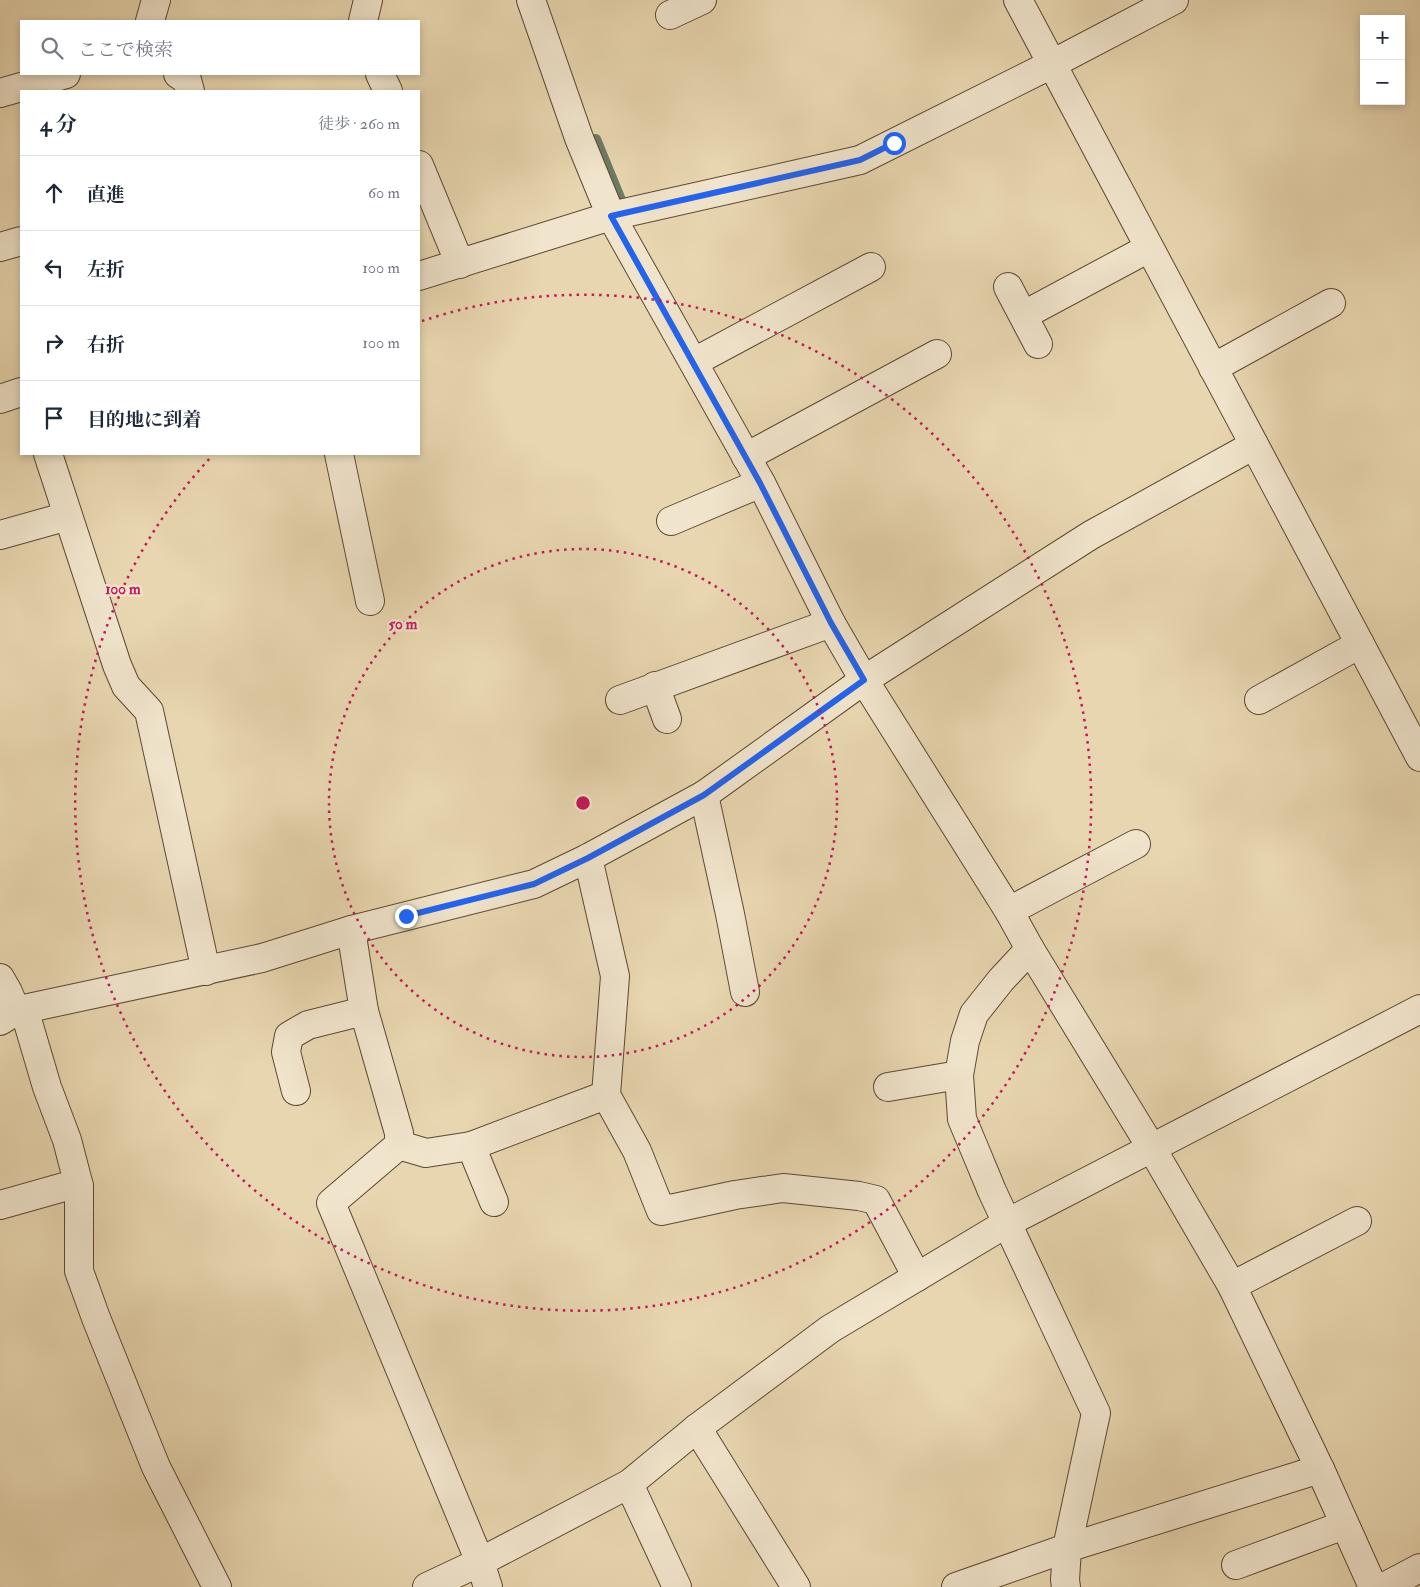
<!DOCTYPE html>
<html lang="ja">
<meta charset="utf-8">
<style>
:root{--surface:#fff;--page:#f2f2f3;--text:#1f2937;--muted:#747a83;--line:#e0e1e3}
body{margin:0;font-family:"IM FELL Double Pica","Noto Serif JP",serif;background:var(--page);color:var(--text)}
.controls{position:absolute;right:15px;top:15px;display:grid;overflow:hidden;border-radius:0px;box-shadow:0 2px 8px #0003}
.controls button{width:45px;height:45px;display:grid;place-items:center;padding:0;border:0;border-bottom:1px solid var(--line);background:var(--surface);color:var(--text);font:25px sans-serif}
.stop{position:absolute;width:15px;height:15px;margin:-11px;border:4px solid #2563eb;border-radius:50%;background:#fff}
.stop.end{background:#2563eb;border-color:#fff;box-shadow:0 1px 5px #0008}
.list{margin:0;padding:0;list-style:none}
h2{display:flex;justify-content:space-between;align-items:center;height:65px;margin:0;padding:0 20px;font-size:21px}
h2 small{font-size:16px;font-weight:400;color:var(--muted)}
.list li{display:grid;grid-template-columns:32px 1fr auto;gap:15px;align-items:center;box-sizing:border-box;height:75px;padding:0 20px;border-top:1px solid var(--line)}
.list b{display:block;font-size:19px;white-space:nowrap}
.list em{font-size:16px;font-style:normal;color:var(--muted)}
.icon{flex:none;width:28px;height:28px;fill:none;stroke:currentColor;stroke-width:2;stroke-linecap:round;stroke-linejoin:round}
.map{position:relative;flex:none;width:1420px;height:1587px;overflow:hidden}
.search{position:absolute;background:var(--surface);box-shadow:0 2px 8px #0003;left:20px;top:20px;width:400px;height:55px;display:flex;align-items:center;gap:12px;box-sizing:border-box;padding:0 18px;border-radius:0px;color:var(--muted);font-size:19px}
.panel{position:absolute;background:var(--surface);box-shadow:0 2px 8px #0003;left:20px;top:90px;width:400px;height:365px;border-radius:0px}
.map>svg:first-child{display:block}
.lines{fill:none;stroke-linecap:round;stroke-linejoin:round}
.stream{stroke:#6e7a66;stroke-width:10}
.minor-casing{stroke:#5c4930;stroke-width:30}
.minor{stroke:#f0e4cc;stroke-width:28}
.route{stroke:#2563eb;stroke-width:6}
.ring{fill:none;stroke:#c2185b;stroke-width:2.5;stroke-dasharray:2.5 5}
.centre{fill:#c2185b;stroke:#f0e4cc;stroke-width:2.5}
.ring-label{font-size:15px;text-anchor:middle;font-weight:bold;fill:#c2185b;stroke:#f0e4cc;stroke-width:4.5;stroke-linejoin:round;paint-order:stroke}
</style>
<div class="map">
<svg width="1420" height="1587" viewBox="0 0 1420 1587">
<rect width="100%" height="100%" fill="#e8d6b0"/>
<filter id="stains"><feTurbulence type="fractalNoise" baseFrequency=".004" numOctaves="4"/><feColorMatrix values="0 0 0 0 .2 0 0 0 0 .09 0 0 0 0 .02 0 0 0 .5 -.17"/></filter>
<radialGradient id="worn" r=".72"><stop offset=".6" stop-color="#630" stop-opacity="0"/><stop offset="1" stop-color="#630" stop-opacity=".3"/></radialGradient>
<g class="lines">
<polyline class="stream" points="596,139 621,200 624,213"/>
<defs>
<g id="minor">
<polyline points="531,0 579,138 611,216 761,483 831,623 864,680 1009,911 1030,949 1151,1147 1232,1286 1320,1469 1373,1587"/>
<polyline points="1018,0 1420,757"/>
<polyline points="670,15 702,0"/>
<polyline points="150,21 156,0"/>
<polyline points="363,21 368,0"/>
<polyline points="178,74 187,80 190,91"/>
<polyline points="380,74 388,91"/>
<polyline points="0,93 66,74"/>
<polyline points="419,165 460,264"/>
<polyline points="0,247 21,241"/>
<polyline points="419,276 611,216 860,160 1052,64 1174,0"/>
<polyline points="1008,287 1038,344"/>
<polyline points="1024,315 1149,248"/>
<polyline points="694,362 871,267"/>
<polyline points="1213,368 1331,303"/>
<polyline points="0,399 21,392"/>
<polyline points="48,454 117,665 126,686 149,711 206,971"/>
<polyline points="339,454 370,601"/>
<polyline points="746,457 937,354"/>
<polyline points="671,521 761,483"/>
<polyline points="0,535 68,516"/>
<polyline points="655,686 667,719"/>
<polyline points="620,700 831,623"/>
<polyline points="1259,700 1360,644"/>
<polyline points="704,795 730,914 745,992"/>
<polyline points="588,858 615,976 606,1095 637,1151 661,1211 735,1195 783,1188 859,1196 876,1200 917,1277"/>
<polyline points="1009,911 1136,844"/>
<polyline points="351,930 364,1011 399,1133 399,1145 331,1203 480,1562 488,1587"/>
<polyline points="1030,949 1001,980 974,1014 965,1041 959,1075 962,1119 975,1150 992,1191 1096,1413 1067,1548 1065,1580 1066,1587"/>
<polyline points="0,978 8,992 16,1011"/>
<polyline points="24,1009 47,1087 67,1140 79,1186 79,1271 96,1318 156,1467 217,1587"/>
<polyline points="0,1021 16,1011 24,1009 262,958 351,930 534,884 588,858 704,795 864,680 1091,535 1254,445"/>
<polyline points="888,1087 959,1075"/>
<polyline points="296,1091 286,1052 289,1036 308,1025 364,1011"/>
<polyline points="399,1145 426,1153 471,1146 606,1095"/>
<polyline points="471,1146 494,1202"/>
<polyline points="0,1205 64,1187 79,1186"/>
<polyline points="1232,1286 1357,1221"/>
<polyline points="697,1428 796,1587"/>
<polyline points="629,1484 677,1587"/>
<polyline points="1236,1565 1344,1525"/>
<polyline points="427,1587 480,1562 629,1484 697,1428 830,1329 1007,1223 1420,1009"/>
<polyline points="956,1587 1067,1548 1320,1469"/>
<polyline points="1384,1587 1420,1568"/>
</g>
</defs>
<use href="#minor" class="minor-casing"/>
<use href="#minor" class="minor"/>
</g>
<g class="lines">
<polyline class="route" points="406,916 534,884 588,858 704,795 864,680 831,623 760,483 611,216 860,160 894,143"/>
</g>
<g class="ring">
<circle cx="583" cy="803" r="254"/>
<path d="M422 321A508 508 0 1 1 211 457"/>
</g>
<circle cx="583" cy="803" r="8" class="centre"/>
<g class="ring-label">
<text x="123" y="594">100 m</text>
<text x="403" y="629">50 m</text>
</g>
<rect width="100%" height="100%" filter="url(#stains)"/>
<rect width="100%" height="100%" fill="url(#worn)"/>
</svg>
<div class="controls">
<button>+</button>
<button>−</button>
</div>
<div class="stop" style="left:894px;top:143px"></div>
<div class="stop end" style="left:406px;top:916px"></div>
<div class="search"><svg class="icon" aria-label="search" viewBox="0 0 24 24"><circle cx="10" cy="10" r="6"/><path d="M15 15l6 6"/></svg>ここで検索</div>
<section class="panel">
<h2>4 分<small>徒歩 · 260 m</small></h2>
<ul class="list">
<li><svg class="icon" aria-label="ahead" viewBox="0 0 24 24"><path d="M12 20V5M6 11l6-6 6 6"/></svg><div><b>直進</b></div><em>60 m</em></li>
<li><svg class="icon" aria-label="left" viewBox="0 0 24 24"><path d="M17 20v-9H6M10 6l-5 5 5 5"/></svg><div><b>左折</b></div><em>100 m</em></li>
<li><svg class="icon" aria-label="right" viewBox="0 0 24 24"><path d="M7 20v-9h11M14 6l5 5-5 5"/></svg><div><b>右折</b></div><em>100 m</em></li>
<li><svg class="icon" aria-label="arrive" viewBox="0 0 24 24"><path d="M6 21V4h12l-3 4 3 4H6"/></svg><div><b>目的地に到着</b></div></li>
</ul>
</section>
</div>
